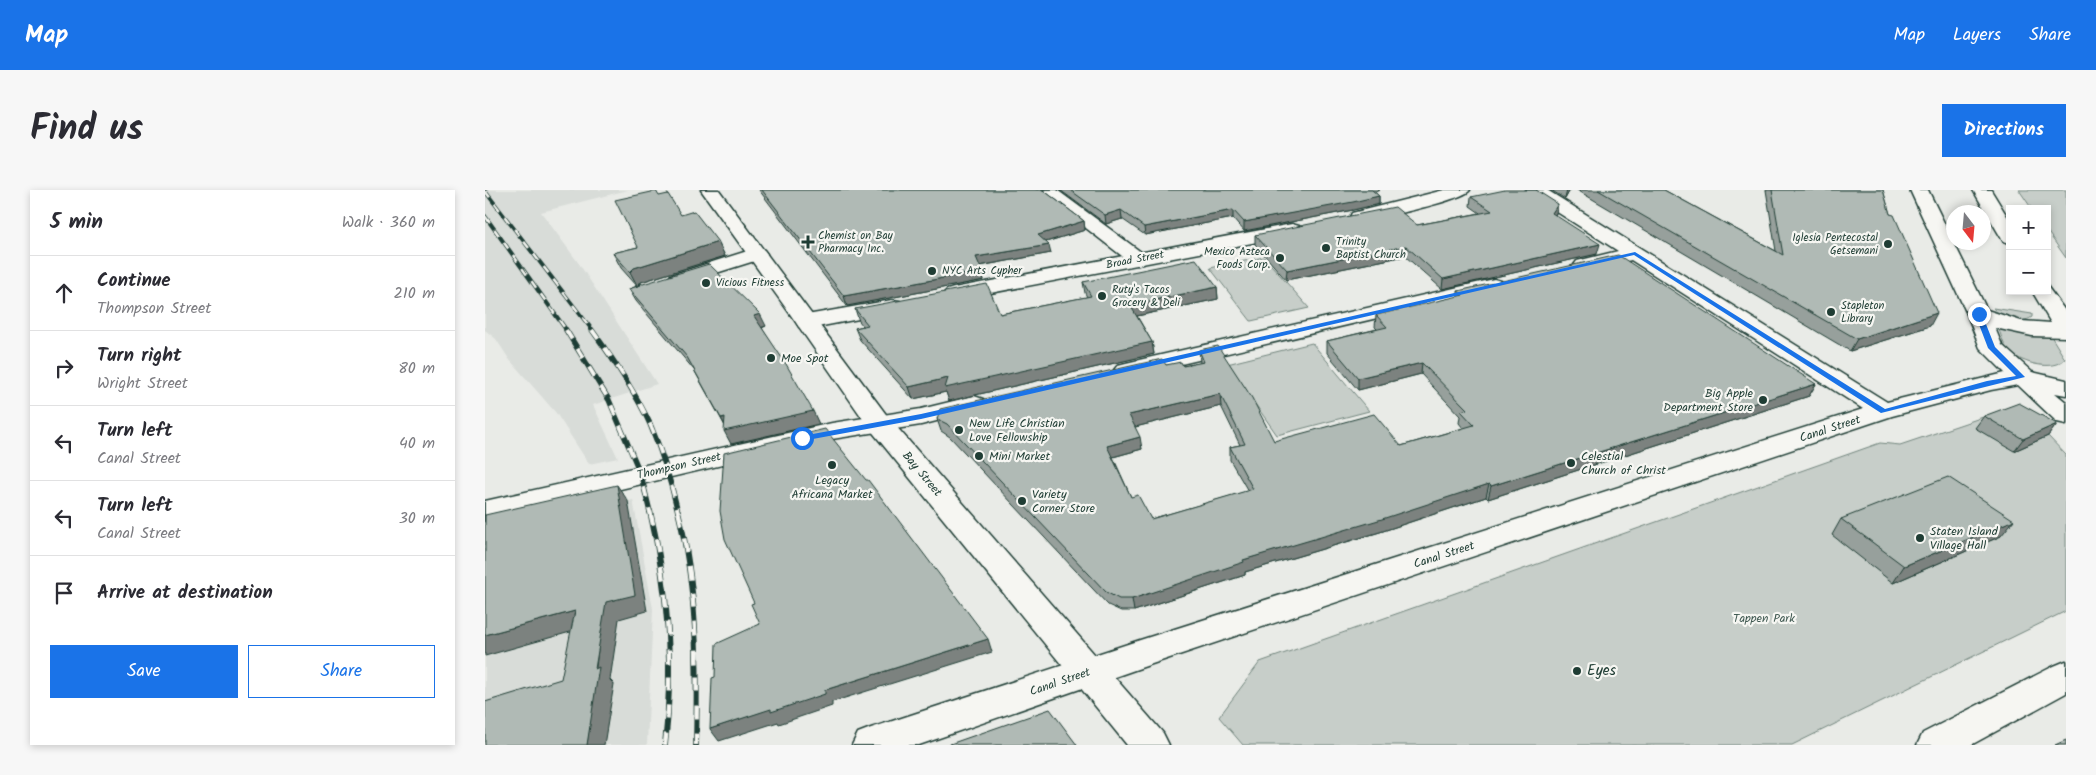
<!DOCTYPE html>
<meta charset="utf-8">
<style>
:root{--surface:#fff;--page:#f7f7f7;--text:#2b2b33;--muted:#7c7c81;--line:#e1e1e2;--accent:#1a73e8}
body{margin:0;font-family:Kalam,sans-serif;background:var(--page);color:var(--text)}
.controls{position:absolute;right:15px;top:15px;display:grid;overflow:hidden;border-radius:0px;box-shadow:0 2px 8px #0003}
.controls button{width:45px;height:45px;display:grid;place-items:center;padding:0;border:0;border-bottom:1px solid var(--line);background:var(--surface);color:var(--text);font:25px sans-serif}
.compass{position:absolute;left:1461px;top:15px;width:45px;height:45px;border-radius:50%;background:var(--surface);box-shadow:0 2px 8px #0003;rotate:164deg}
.stop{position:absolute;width:15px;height:15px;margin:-11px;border:4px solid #1a73e8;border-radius:50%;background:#fff}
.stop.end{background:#1a73e8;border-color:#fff;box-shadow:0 1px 5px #0008}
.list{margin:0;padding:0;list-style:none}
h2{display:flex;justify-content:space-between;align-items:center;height:65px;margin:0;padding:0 20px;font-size:21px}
h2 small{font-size:16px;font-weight:400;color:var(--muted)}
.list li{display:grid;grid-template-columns:32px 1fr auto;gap:15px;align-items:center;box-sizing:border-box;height:75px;padding:0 20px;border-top:1px solid var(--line)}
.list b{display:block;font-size:19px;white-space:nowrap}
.list p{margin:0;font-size:16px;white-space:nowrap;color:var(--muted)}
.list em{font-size:16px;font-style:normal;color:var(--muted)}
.actions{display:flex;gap:10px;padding:15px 20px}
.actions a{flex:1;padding:11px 0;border:1px solid var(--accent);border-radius:0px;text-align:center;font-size:18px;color:var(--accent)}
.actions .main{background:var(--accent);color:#fff}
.icon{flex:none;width:28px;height:28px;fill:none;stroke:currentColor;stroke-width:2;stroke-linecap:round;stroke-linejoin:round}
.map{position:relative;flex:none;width:1581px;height:555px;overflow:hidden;border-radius:0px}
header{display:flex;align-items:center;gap:30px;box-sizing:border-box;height:70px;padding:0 25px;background:var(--accent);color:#fff}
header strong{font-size:24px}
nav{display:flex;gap:28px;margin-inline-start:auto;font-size:18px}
.intro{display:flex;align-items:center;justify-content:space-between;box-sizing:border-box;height:120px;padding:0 30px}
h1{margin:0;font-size:35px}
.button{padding:12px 22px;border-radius:0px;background:var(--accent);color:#fff;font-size:18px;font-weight:700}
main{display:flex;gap:30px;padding:0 30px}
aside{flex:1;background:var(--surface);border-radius:0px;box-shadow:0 2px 8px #0003}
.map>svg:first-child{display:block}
.built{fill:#d8dcd8}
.green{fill:#c7cec9;stroke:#73867e}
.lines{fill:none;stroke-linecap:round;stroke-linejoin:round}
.minor-casing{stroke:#1f3d34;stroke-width:3}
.tertiary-casing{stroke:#1f3d34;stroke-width:3}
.secondary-casing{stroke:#1f3d34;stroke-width:3}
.minor{fill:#f6f6f2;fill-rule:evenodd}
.tertiary{fill:#f6f6f2;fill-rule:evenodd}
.secondary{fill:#f6f6f2;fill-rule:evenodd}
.rail-far2-casing{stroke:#1f3d34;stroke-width:4}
.rail-far1-casing{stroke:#1f3d34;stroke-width:5.5}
.rail-casing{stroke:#1f3d34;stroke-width:6}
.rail-far2{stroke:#f6f6f2;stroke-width:2.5;stroke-dasharray:8;stroke-linecap:butt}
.rail-far1{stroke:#f6f6f2;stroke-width:4;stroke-dasharray:11;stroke-linecap:butt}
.rail{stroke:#f6f6f2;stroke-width:4.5;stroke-dasharray:14;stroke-linecap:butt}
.wall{fill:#97a09c;stroke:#1f3d34;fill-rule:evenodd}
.shaded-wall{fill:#7b827f;stroke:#1f3d34}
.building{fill:#b0bab5;stroke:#1f3d34;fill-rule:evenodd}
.route{fill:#1a73e8}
.poi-dot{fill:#1f3d34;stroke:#f6f6f2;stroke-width:2}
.labels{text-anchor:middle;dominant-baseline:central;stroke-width:4.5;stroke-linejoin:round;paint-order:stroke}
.far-poi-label{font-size:11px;fill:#1f3d34;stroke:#f6f6f2;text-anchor:start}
.far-street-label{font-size:11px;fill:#1f3d34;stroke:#f6f6f2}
.poi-label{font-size:12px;fill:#1f3d34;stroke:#f6f6f2;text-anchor:start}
.street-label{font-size:12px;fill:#1f3d34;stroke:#f6f6f2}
.park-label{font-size:12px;fill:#415a52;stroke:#f6f6f2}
.near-poi-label{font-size:15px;fill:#1f3d34;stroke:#f6f6f2;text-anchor:start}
</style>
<header>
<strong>Map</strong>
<nav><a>Map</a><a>Layers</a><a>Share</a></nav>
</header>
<div class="intro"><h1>Find us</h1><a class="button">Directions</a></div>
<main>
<aside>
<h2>5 min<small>Walk · 360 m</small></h2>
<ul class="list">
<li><svg class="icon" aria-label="ahead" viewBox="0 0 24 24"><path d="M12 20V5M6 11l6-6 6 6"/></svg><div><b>Continue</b><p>Thompson Street</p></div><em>210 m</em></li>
<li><svg class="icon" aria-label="right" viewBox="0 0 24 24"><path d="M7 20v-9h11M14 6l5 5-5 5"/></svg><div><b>Turn right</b><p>Wright Street</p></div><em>80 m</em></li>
<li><svg class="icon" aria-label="left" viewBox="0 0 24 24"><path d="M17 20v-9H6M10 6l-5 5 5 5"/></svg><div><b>Turn left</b><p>Canal Street</p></div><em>40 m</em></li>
<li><svg class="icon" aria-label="left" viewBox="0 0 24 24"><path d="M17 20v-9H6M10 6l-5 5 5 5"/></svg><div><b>Turn left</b><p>Canal Street</p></div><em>30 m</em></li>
<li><svg class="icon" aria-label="arrive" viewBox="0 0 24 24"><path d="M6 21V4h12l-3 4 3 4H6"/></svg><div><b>Arrive at destination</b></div></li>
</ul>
<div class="actions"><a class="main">Save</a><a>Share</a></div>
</aside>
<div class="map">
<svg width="1581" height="555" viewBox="0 0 1581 555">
<rect width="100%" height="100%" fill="#e9ebe7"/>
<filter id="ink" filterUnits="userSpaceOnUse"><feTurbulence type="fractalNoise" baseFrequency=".02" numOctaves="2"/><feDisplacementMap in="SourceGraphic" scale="10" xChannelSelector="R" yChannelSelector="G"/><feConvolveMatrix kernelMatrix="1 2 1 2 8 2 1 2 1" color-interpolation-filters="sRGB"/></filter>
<g filter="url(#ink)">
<g class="built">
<polygon points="0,0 143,0 56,22 95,75 172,194 108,215 133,268 104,274 71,223 24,169 11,149 0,140"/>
<polygon points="148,310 168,419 162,555 0,555 0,346"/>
</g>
<g class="green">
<polygon points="1534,0 1581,0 1581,68 1562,41 1562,19 1547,19"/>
<polygon points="779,67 824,118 766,131 725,78"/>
<path d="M1508,118L1547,124V127C1536,135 1516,128 1508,118Z"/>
<path d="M1517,139L1566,146L1580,169C1567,182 1537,173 1524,162C1519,157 1517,147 1514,140Z"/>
<polygon points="827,153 884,221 792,245 742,174"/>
<polygon points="1510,223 1563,246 1581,265 1581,421 1307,555 758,555 734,527 775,472 1395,253 1415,255"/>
</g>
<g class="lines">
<defs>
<g id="minor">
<polygon points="552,0 572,0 660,65 663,69 660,73 653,75 646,73"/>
<polygon points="1041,0 1062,0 1402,212 1520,183 1495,158 1482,124 1425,0 1443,0 1502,120 1536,131 1566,133 1547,101 1562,101 1562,96 1581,122 1581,147 1547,146 1510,138 1517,155 1547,182 1581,190 1581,205 1570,203 1581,212 1581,234 1572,232 1533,195 1506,200 1407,226 664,475 434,555 367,555 373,543 386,538 655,450 1378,219 1146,70 1099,81 1092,79 1089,75 1092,71 1133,61 1044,4"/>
<polygon points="1488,0 1506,0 1525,31 1525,53 1518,51"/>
<polygon points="272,58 279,60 282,64 279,68 193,95 186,93 183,89 186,85"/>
<polygon points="1009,89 1016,91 1019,95 1016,99 641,187 633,185 629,180 633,175 641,173"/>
<polygon points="489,206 498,209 502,214 498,219 436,235 347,249 0,331 0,311 347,233 436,219"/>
<polygon points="1581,471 1581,503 1486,555 1432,555 1438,543 1569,476"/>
</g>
<g id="tertiary">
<path d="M959,0H985C977,11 892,28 874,33L867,31L865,27L867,23Z"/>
<polygon points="807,34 814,36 816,40 814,44 469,110 462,108 458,104 462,100 469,98"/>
<polygon points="407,110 415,111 418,116 415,121 322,139 314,137 311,132 314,127 322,125"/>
</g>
<polygon id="secondary" points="216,0 234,0 403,227 678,543 684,555 642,555 385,239 303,121"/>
</defs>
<use href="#minor" class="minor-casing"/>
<use href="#tertiary" class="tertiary-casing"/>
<use href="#secondary" class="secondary-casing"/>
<use href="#minor" class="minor"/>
<use href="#tertiary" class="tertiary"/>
<use href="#secondary" class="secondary"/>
<defs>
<g id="rail-far2">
<polyline points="0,1 108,141"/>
<polyline points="0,26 82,141"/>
</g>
<g id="rail-far1">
<polyline points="81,140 124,210 156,285 165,322"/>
<path d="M107,140C128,169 150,201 165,234C177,262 186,292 193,322"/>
</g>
<g id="rail">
<path d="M165,321C183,398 189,476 180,555"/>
<path d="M193,321C212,397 213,476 211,555"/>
</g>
</defs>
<use href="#rail-far2" class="rail-far2-casing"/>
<use href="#rail-far1" class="rail-far1-casing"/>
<use href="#rail" class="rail-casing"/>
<use href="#rail-far2" class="rail-far2"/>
<use href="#rail-far1" class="rail-far1"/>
<use href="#rail" class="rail"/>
</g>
<g class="wall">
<polygon points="274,0 558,0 599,31 600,40 561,52 566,63 495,76 499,90 362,116"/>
<polygon points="575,0 895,0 890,2 894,6 894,14 868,20 759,41 748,28 660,45 637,29 621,34"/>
<polygon points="1066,0 1085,0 1080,9"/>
<polygon points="1092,0 1179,0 1291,61 1281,0 1398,0 1405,24 1445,136 1365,161"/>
<polygon points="174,6 196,25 233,52 240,66 156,92 155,94 281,136 277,138 334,234 246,254 240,236 209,180 151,111 144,99 152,96 136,78 128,63 153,57"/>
<polygon points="986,7 1071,23 1070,25 1112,64 957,99 920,66 801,90 770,54 770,45 932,35 995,23 985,16"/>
<polygon points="598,92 732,97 733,109 652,126 667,152 669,164 464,211 461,202 428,209 375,150 370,138 378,136 374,131 370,119 515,124 602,107 600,103"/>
<path d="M973,101L1331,194L1324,206L1003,309L1001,307L895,342L760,382V385L649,421H636L623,415L465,247L456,241L452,229L681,175L698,176L715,173L714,160L789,251L916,256L978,238L974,233L975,226L936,184L873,200L842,163V151L892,139L890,137L891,125L973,107ZM736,216L755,255L745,257V270L763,301L666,329L646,307L628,267L657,259L650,237Z"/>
<polygon points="1499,226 1572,234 1563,246 1529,261 1490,238"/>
<polygon points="1356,329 1516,346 1408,393 1347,345"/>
</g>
<g class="shaded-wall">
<polygon points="1082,0 1085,0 1080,9"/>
<polygon points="894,6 894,14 868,20 759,41 759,32"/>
<polygon points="1073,14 1071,23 1065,32 1067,23"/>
<polygon points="636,20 637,29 621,34 620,25"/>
<polygon points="748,20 748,28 660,45 659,37"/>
<polygon points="599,31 600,40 554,54 553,45"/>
<polygon points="233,52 240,66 156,92 153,97 145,82 149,78"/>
<polygon points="1115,54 1112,64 957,99 958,89"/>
<polygon points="564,55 566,63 494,76 491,67"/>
<polygon points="921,56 920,66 801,90 802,80"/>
<polygon points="497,81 499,90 362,116 359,106"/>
<polygon points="732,97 733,109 647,127 645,115"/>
<polygon points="1452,123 1445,136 1365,161 1372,149"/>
<polygon points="275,124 281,136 275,138 269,126"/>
<polygon points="667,152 669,164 464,211 461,202 428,209 424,197 463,188"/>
<polygon points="937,173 936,184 873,200 873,188"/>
<polygon points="1331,194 1324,206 1003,309 1006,296"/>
<polygon points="735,204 736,216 646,238 644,225"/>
<polygon points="328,221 334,234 246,254 239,241 242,240 236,228"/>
<polygon points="1572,234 1563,246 1529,261 1538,249"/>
<polygon points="655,247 657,259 624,268 622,256"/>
<polygon points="1004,294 1001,307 895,342 760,382 760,385 649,421 647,409 758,370"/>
<polygon points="132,295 143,311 162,421 134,429 125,490 129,494 119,555 102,555"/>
<polygon points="1529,330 1516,346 1408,393 1419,376"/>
<polygon points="90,421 103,437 0,466 0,445"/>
<polygon points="503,449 507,462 347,512 347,516 294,534 293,532 234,551 225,539 340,500"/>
</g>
<g class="building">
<polygon points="277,0 558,0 599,31 553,45 564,55 491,67 497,81 359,106"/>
<polygon points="585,0 887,0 894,6 868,12 759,32 748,20 659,37 636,20 620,25"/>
<polygon points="1020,0 1051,0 1073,14 1067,23 1115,54 958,89 921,56 802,80 770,45 910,17 932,35 1007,21 986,7"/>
<polygon points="1113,0 1179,0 1298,65 1287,0 1398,0 1405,24 1409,25 1452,123 1372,149"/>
<polygon points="171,1 174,6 183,4 196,25 209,21 233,52 149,78 145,82 128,63 153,57 130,10"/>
<path d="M1133,65L1331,194L1006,296L1004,294L897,329L758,370L759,372L647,409H634L621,402L462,234L452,229L455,219L677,169L681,175L696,172L698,176L719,172L714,160L733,156L767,208L789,251L889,224L916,256L989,235L976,221L982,219L937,173L873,188L842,151L902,137L891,125L978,105L973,101ZM735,204L760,254L745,257L768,299L666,329L653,305L646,307L622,256L655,247L644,225Z"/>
<polygon points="711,69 732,97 645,115 667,152 460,198 463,188 424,197 370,138 383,135 370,119 502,94 515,124 606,106 598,92"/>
<polygon points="224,74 275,124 269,126 301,174 328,221 239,241 240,227 236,228 202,167 144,99 156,95 154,93 158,94"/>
<polygon points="1534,213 1572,234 1538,249 1499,226"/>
<polygon points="340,239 381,290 383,290 503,449 340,500 340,504 286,522 286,519 225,539 227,488 230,487 231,454 275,434 266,414 269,413 240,349 235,321 239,263"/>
<polygon points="1463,287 1529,330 1419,376 1356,329"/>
<polygon points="132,295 150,405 121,412 110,479 114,477 102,555 0,555 0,512 76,489 90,421 0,445 0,325"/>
<polygon points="565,519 592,555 465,555 465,554"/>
<polygon points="1581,550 1581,555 1570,555"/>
</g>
</g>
<polygon class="route" points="1150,62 1400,219 1502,191 1531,186 1503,158 1490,124 1494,122 1497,124 1510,157 1540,187 1396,223 1149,65 436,229 317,251 313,248 317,246 436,224"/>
<g class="poi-dot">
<path d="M320.5 44.5h5v5h5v5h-5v5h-5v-5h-5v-5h5z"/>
<circle cx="1403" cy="54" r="5"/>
<circle cx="841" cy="58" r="5"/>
<circle cx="795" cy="68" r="5"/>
<circle cx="447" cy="81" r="5"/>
<circle cx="221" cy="93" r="5"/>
<circle cx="617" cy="106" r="5"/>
<circle cx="1346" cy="122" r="5"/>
<circle cx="286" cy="168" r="5"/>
<circle cx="1278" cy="210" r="5"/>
<circle cx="474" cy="240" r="5"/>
<circle cx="494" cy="266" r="5"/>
<circle cx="1086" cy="273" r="5"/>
<circle cx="347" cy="275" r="5"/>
<circle cx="537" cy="311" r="5"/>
<circle cx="1435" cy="348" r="5"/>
<circle cx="1092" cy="481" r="5"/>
</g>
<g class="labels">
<g class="far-poi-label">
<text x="333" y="46">Chemist on Bay<tspan x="333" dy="13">Pharmacy Inc.</tspan></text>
<text x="1393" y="48" text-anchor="end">Iglesia Pentecostal<tspan x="1393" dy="13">Getsemani</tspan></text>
<text x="851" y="52">Trinity<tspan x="851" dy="13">Baptist Church</tspan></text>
<text x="785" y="62" text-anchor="end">Mexico Azteca<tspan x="785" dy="13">Foods Corp.</tspan></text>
<text x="457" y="81">NYC Arts Cypher</text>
<text x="231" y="93">Vicious Fitness</text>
<text x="627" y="100">Ruty's Tacos<tspan x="627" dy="13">Grocery &amp; Deli</tspan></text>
<text x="1356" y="116">Stapleton<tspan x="1356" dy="13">Library</tspan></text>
</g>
<g class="far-street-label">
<text transform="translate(650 70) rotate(-11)">Broad Street</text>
</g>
<g class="poi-label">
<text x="296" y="168">Moe Spot</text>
<text x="1268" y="203" text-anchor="end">Big Apple<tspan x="1268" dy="14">Department Store</tspan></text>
<text x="484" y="233">New Life Christian<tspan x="484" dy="14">Love Fellowship</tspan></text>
<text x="504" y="266">Mini Market</text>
<text x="1096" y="266">Celestial<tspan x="1096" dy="14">Church of Christ</tspan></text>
<text x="347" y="290" text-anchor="middle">Legacy<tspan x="347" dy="14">Africana Market</tspan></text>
<text x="547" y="304">Variety<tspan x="547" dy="14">Corner Store</tspan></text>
<text x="1445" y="341">Staten Island<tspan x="1445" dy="14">Village Hall</tspan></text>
</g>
<g class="street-label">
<text transform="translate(1345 239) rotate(-18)">Canal Street</text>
<text transform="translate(194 276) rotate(-13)">Thompson Street</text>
<text transform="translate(437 284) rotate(50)">Bay Street</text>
<text transform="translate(959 365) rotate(-18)">Canal Street</text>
<text transform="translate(575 492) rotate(-19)">Canal Street</text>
</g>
<g class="park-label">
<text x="1279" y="428">Tappen Park</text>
</g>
<g class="near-poi-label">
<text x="1102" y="481">Eyes</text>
</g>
</g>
</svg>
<div class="controls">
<button>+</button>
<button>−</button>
</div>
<svg class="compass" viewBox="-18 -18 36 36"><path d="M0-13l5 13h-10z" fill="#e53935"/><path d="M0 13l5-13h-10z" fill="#7c7c81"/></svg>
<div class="stop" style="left:317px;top:248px"></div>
<div class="stop end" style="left:1494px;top:124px"></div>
</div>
</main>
